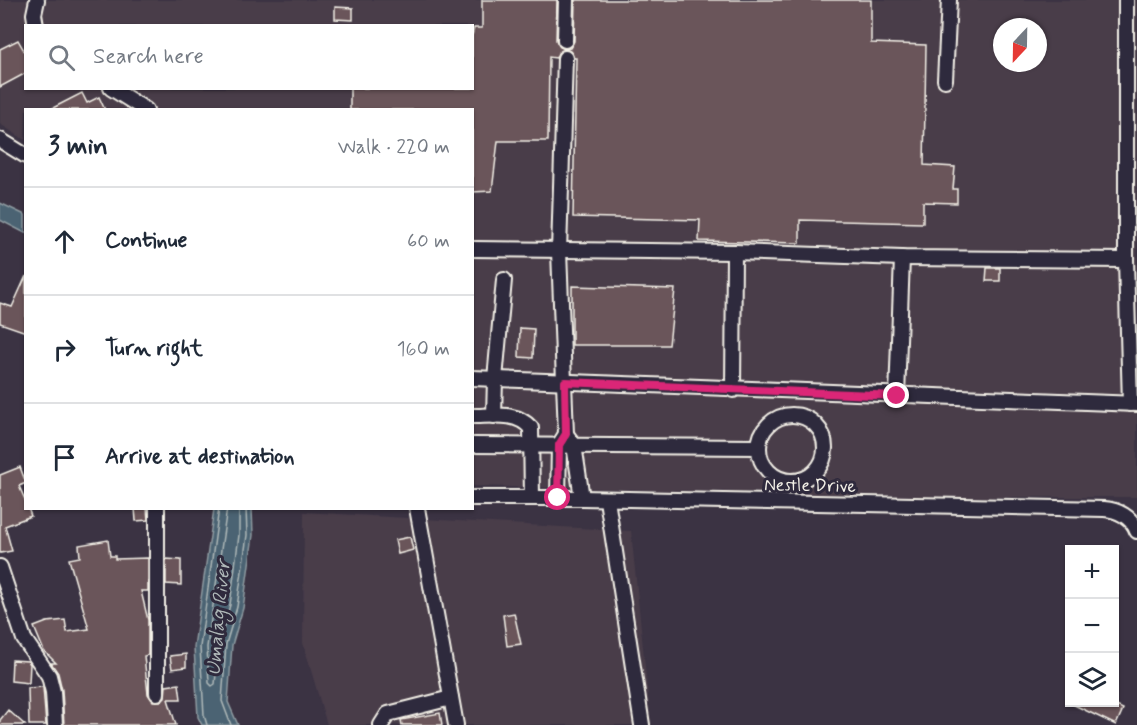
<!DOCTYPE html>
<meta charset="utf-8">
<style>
:root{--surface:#fff;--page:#f6f6f7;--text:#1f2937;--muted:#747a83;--line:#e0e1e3}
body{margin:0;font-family:Mynerve,sans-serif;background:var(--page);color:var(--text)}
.controls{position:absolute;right:18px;bottom:18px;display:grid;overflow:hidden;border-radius:0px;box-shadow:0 2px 4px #0004}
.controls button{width:54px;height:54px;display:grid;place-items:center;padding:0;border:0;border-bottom:2px solid var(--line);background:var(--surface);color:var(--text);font:30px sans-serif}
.compass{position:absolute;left:993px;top:18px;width:54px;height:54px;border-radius:50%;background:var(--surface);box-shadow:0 2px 4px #0004;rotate:202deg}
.stop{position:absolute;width:18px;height:18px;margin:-14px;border:4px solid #db2777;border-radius:50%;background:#fff}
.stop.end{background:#db2777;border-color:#fff;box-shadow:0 2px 6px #0008}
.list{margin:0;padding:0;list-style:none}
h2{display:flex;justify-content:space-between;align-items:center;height:78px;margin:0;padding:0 24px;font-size:26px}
h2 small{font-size:20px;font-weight:400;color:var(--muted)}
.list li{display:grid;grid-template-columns:39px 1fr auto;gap:18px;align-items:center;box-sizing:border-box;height:108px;padding:0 24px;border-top:2px solid var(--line)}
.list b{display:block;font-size:22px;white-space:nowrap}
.list em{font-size:20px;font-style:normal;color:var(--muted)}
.icon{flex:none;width:33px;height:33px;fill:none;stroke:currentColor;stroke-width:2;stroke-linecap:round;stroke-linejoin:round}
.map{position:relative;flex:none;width:1137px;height:725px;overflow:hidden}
.search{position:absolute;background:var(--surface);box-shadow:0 2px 4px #0004;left:24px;top:24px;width:450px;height:66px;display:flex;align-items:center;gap:15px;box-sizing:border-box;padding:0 21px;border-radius:0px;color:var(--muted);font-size:22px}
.panel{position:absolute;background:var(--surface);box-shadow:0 2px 4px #0004;left:24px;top:108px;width:450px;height:402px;border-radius:0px}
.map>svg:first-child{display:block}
.built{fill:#493d4a;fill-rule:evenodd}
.water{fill:#4b6473;stroke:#8f9ca2;stroke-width:1.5}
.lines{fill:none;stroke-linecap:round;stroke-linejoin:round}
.shore{stroke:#b0b9b9;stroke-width:1.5}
.building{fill:#6b555a;stroke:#f4f1e8;stroke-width:1.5}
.minor-casing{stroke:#f4f1e8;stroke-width:18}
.minor{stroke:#2f2a3d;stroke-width:14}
.route{stroke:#db2777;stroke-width:8}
.labels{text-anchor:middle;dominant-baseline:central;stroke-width:6;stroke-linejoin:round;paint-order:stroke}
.street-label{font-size:18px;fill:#f4f1e8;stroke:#2f2a3d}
.water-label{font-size:20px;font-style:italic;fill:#b0b9b9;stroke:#2f2a3d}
</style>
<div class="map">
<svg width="1137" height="725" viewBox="0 0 1137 725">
<rect width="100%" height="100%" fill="#3b3343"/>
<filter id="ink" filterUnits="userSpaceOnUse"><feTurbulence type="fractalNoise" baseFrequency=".0167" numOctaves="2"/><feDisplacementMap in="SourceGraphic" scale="12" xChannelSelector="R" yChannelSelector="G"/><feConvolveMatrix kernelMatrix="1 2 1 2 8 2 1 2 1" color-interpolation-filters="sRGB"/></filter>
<g filter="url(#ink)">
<g class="built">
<path d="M0,0H1137V497H961L473,486L472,110H26L25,140L0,124ZM26,26H472V88H26ZM1002,27H1038V63H1002Z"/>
<polygon points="304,512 631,531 651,725 327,725 303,643"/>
</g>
<g class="water">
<polygon points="0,203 25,215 25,233 0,220"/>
<polygon points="214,509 252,509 253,535 243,608 232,645 228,702 238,725 202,725 198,717 194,647"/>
</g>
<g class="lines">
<g class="shore">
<polyline points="227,508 207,647 209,683 212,686 215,684 219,643 230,605 239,535 239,508"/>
<polyline points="207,725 204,715 200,647 219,508"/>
<polyline points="231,725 222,701 226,644 237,607 247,535 246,508"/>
</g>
</g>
<g class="building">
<polygon points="482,0 557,0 556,40 560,47 565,49 570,48 574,41 575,0 871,0 871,43 926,45 924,165 955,167 953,189 957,189 957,203 923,202 923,223 800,220 800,243 699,241 700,220 573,217 576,58 574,58 570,51 565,49 558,53 556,58 549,57 548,141 498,141 492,191 472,192 472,110 350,110 350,88 472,88 472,36 474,28 482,28"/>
<polygon points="335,7 353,8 353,20 335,19"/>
<polygon points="18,40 26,54 26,73 0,87 0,49"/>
<polygon points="82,93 87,103 99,97 105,110 49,110"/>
<polygon points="987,268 1000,268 1000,281 986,281"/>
<polygon points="26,276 26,332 0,323 0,303 12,307"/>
<polygon points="572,286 675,289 669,345 572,345"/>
<polygon points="520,328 534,329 533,358 519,357"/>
<polygon points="20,467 26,483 19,486 26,502 26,508 28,508 31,516 5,526 12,551 0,553 0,475"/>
<polygon points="135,508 147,508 148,520 136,521"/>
<polygon points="410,537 413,550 398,554 395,540"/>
<polygon points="108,540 110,556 115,556 115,559 148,558 148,591 141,591 148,620 148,655 144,656 148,694 153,701 161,701 165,697 166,686 179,684 181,699 168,699 176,725 64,725 62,690 58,673 51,663 56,663 44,651 34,627 47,622 65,620 67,632 89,629 69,559 80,557 79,545"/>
<polygon points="166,559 181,560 181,585 166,584"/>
<polygon points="514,613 521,644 507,646 503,615"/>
<polygon points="186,654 186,667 172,669 170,656"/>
<polygon points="12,660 28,661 30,664 29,683 11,681"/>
<polygon points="43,687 46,725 29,725 28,688"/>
<polygon points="1068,702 1108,702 1123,709 1116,725"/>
<polygon points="8,710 25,725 0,725 0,720"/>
<polygon points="440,713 442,725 402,725 401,720"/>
</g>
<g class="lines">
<defs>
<g id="minor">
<polyline points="1126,0 1126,260 1130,404"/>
<polyline points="36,26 34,14 37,0"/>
<polyline points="565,40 566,0"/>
<polyline points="565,58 559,251 566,434"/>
<polyline points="945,80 949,0"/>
<polyline points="111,88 146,110"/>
<polyline points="0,140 26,156"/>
<polyline points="472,249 734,252 902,258 1126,260"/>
<polyline points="472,378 1137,404"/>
<polyline points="733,390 734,252"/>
<polyline points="897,396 902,258"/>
<circle cx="792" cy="448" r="33"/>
<path d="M472,416C493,416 516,411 531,428L532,498"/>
<polyline points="494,416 495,379 504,280"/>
<polyline points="472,445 759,447"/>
<path d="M472,498H582L1104,509C1118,510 1132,517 1137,531"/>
<polyline points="558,498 559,445 566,434 574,445 582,498"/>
<polyline points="607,500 642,725"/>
<polyline points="417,508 456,725"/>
<polyline points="0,567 24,639 49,676 53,692 55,725"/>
<polyline points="157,693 157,508"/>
<polyline points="381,725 388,714 451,698"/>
</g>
</defs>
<use href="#minor" class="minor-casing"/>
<use href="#minor" class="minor"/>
</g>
</g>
<g class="lines" filter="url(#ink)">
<polyline class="route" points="558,498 559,445 566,434 565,382 897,396"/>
</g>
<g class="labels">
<g class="street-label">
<text transform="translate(810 486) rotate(1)">Nestle Drive</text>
</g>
<g class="water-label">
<text transform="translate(219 618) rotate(-85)">Umalag River</text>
</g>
</g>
</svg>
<div class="controls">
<button>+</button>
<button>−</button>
<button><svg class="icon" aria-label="layers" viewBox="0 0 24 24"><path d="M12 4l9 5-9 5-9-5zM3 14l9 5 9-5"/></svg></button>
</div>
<svg class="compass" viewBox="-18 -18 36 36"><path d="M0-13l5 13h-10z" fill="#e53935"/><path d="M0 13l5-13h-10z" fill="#747a83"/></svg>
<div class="stop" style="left:558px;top:498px"></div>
<div class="stop end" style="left:897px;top:396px"></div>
<div class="search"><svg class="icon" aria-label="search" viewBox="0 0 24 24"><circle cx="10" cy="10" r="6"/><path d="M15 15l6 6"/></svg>Search here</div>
<section class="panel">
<h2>3 min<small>Walk · 220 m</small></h2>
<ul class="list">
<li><svg class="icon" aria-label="ahead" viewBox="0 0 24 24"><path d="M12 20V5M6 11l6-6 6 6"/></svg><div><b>Continue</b></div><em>60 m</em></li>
<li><svg class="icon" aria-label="right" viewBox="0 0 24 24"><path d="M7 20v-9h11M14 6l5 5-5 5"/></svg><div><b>Turn right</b></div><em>160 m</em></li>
<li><svg class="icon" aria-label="arrive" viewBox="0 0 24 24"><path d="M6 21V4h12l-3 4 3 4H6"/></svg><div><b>Arrive at destination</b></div></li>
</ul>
</section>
</div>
